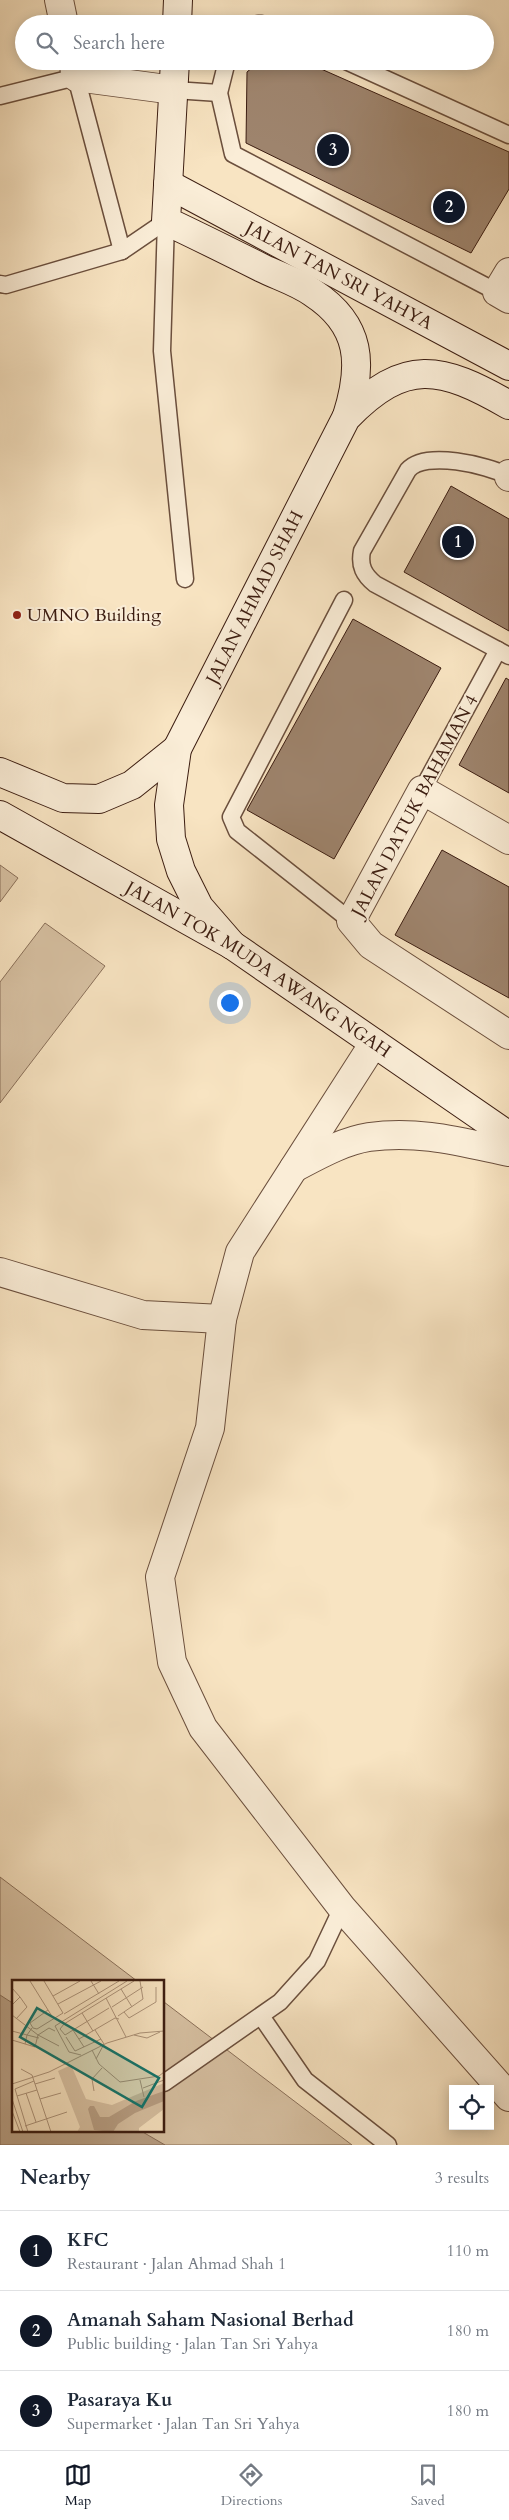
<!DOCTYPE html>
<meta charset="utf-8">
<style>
:root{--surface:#fff;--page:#f2f2f3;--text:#1f2937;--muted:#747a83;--line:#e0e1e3;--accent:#111827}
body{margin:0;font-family:Cardo,serif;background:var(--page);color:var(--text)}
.controls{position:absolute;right:15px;bottom:15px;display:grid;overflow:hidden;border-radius:0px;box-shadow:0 2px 12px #0003}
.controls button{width:45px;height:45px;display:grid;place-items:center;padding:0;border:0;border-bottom:1px solid var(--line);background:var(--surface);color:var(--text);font:25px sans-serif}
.you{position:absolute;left:229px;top:1002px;width:18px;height:18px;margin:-12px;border:4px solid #fff;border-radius:50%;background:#1a73e8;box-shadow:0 0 0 8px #1a73e833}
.badge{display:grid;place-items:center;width:32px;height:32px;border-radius:50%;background:var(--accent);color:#fff;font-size:16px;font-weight:700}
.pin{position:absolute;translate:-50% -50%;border:2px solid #fff;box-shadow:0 1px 5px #0006}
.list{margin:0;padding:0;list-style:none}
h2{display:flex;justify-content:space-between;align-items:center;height:65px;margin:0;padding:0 20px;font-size:21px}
h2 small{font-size:16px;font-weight:400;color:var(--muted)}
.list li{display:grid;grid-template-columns:32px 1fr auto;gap:15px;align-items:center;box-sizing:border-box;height:80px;padding:0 20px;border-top:1px solid var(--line)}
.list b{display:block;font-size:19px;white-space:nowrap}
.list p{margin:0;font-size:16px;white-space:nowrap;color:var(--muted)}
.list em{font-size:16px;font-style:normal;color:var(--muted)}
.icon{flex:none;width:28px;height:28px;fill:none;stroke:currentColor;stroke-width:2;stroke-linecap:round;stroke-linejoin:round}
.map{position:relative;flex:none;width:509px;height:2145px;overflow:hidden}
.search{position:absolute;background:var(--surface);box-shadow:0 2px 12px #0003;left:15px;right:15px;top:15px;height:55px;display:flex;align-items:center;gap:12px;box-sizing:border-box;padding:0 18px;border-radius:28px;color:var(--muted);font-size:19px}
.sheet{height:305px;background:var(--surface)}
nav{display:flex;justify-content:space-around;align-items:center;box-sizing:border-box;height:70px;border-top:1px solid var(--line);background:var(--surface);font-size:14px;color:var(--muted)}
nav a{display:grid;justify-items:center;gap:2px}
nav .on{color:var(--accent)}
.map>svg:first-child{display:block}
.green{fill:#d8c2a4;stroke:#8a705a}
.water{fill:#b8a086;stroke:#866c57}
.building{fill:#9e846d;stroke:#3c1d11}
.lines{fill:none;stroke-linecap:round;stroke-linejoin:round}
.service-casing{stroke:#6b4f3d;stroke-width:19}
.minor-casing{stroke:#6b4f3d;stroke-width:30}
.secondary-casing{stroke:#3c1d11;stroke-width:30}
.service{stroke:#faedd7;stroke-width:16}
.minor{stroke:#faedd7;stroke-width:28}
.secondary{stroke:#faedd7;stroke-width:28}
.poi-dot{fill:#8f2418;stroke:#faedd7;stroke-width:2}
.labels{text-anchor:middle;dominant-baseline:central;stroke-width:4;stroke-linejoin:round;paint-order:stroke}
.street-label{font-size:18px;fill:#3c1d11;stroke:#faedd7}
.poi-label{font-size:18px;fill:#3c1d11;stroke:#faedd7;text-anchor:start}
.inset-road{fill:none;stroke:#ad947b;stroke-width:1}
.view{fill:#0f766e;fill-opacity:0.15;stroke:#0f766e;stroke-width:2.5}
.inset-edge{fill:none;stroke:#3c1d11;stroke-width:2.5}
</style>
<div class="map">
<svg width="509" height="2145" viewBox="0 0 509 2145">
<rect width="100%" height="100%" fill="#f8e4c2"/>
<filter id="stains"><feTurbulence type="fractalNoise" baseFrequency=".004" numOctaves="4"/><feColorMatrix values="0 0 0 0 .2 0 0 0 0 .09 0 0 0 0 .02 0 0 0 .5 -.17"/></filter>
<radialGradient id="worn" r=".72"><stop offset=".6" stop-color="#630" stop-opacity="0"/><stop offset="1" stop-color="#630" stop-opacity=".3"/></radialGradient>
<g class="green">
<polygon points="0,865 18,878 0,902"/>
<polygon points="45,923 105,966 0,1103 0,982"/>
<polygon points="0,1877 137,1981 14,1981 14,2131 164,2131 164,2002 352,2145 0,2145"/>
</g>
<polygon class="water" points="0,1995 14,2004 14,2131 141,2131 165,2145 0,2145"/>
<g class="building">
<polygon points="260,61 303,61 509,152 509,189 471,253 246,143 247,72"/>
<polygon points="451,486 509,519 509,631 404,572"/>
<polygon points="353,619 441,668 334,859 247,810"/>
<polygon points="506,678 509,680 509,793 459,765"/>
<polygon points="442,850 509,887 509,998 395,935"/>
</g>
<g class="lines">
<defs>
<g id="service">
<polyline points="258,24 262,24"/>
<polyline points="227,61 219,93 233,154 497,292"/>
<polyline points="346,61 509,135"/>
<polyline points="174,90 219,93"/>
<polyline points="0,96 76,77 122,251"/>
<polyline points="166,221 162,351 185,579"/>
<polyline points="0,284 6,285 122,251 166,221"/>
<path d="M508,476C487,465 425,450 408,470L362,551C359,566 364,575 375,584L509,656"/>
<polyline points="344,600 231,817 237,831 351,921"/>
<polyline points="422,790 498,650"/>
<polyline points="261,2016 305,2080 388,2145"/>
<polyline points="164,2083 280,2002 317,1961 342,1908"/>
</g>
<g id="minor">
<polyline points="59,0 64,24"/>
<polyline points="73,61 76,77 174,90"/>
<polyline points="509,272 497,292 509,299"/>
<polyline points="509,474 509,477"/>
<polyline points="509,840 422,790 351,921 371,945 509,1035"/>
<polyline points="374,1043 240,1252 222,1319 210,1428 160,1577 172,1662 203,1728 342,1908 509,2097"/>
<path d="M294,1168C317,1156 343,1141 369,1137C419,1130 461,1142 509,1152"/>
<polyline points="0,1272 143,1315 222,1319"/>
</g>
<g id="secondary">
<polyline points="177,24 178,0"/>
<path d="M175,61L166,221C198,236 230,252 262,268C278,276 298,282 313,293C362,325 363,365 347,416"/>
<path id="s1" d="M168,184L509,366"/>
<polyline points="0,772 63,798 99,799 132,785 177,749"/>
<path id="s2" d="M0,815L232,945L509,1136"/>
<path id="s3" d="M232,945L199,907L181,871L171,839L169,805L177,749L346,418C405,357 441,366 509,405"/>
</g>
</defs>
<use href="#service" class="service-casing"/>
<use href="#minor" class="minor-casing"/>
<use href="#secondary" class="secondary-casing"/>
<use href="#service" class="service"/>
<use href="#minor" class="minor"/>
<use href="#secondary" class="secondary"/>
</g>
<circle class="poi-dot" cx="17" cy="615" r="5"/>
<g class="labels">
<g class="street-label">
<text stroke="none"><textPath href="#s1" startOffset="194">JALAN TAN SRI YAHYA</textPath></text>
<text stroke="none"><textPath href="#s3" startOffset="385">JALAN AHMAD SHAH</textPath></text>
<text transform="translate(415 806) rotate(-62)">JALAN DATUK BAHAMAN 4</text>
<text stroke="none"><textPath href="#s2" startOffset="301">JALAN TOK MUDA AWANG NGAH</textPath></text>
</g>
<g class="poi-label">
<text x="27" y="615">UMNO Building</text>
</g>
</g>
<g transform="translate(12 1980)">
<rect width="152" height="152" fill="#f8e4c2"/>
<path d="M59,85L74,119L100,125L152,103V129L127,148V152H65L68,147L46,91Z" fill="#d8c2a4"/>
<path d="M152,111V121L123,133L106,144L101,152L82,150L76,129L78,126H82L88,137H97L124,121Z" fill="#b8a086"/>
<path class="inset-road" d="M18,1L41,38M32,1L51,33M79,1L87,14M0,8L8,17L0,25M109,9L120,27M41,16L68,1M94,18L114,57M46,24L89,1M100,27L131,7M36,30L18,43L21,48L25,49L51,33M112,32L117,38L144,22V7M70,33L81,51M52,34L107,1M0,35L26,55L37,48L43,51M106,36L131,19L128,1M4,39L15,27L8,17M50,41L52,44L122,1M52,44L48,49L53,55L97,28M61,50L72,67M83,50L92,64L84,79M0,51L15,55L20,48M122,55L135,58L148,52M54,57L63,71L89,59M67,59L103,38L107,39M0,60L23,67L26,55L47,66M13,64L15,55L27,58M80,70L87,84L108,102L147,96L152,92M69,75L57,72L43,46L115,1M9,89L20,95L39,152M128,100L132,117M0,104L37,92L95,63L128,53L152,51M23,104L43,98M131,108L152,100M82,111L80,99L90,88M14,113L24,142M5,116L25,110M0,119L11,152M28,119L49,113M0,131L8,152M13,146L55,132M16,152L3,109L22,101"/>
<path class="view" d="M25,28L147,98L130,127L8,57Z"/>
<rect width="152" height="152" class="inset-edge"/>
</g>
<rect width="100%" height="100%" filter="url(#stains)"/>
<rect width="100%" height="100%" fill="url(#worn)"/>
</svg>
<div class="controls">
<button><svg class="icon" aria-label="locate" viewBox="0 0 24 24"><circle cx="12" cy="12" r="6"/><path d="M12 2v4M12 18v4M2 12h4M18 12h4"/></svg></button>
</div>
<div class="you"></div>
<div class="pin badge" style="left:458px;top:542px">1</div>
<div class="pin badge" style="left:449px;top:207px">2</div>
<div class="pin badge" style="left:333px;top:150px">3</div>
<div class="search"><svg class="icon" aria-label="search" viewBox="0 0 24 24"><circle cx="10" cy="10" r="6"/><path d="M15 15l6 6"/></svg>Search here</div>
</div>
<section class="sheet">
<h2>Nearby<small>3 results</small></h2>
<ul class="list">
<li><span class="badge">1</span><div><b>KFC</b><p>Restaurant · Jalan Ahmad Shah 1</p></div><em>110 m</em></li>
<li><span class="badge">2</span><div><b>Amanah Saham Nasional Berhad</b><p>Public building · Jalan Tan Sri Yahya</p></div><em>180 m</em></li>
<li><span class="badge">3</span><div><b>Pasaraya Ku</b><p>Supermarket · Jalan Tan Sri Yahya</p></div><em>180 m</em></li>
</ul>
</section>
<nav>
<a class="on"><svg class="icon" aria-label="map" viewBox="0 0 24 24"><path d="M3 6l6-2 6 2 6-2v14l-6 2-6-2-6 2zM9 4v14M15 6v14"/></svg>Map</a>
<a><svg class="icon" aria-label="directions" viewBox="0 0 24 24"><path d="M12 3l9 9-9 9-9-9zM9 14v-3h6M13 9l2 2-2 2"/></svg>Directions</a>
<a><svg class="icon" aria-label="saved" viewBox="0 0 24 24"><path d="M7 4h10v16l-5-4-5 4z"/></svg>Saved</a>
</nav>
